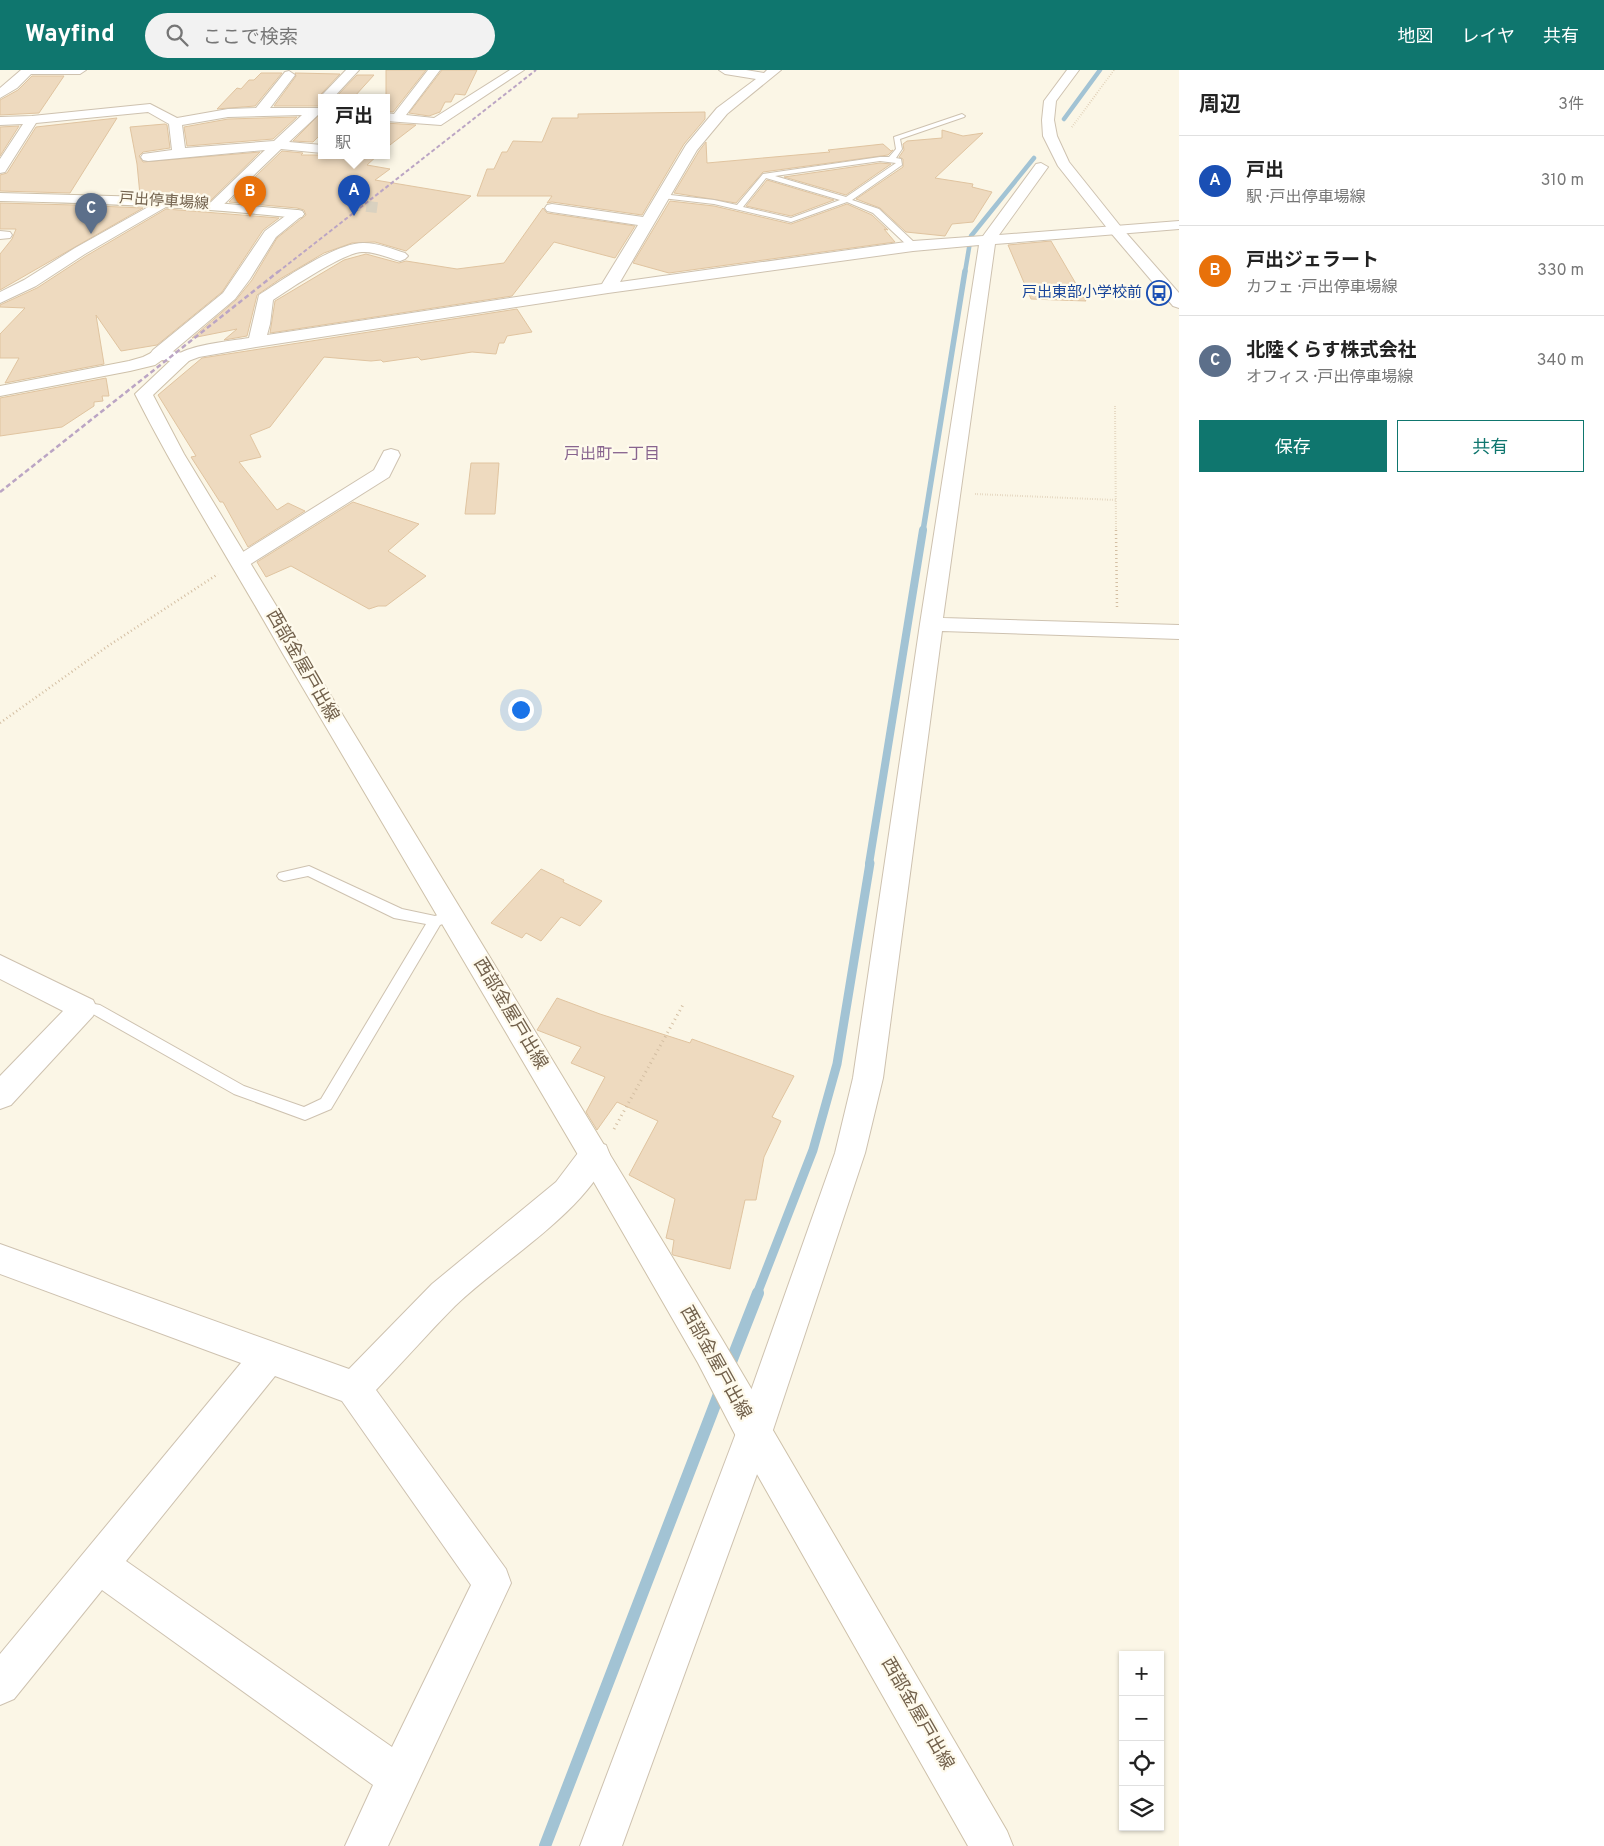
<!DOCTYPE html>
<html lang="ja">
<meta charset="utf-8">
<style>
:root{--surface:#fff;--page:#f2f2f2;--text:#222;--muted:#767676;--line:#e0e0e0;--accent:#0f766e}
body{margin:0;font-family:Overpass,"Noto Sans JP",sans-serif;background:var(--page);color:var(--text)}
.controls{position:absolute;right:15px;bottom:15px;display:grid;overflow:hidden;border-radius:0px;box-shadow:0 1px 4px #0004}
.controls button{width:45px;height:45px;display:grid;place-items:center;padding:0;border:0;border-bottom:1px solid var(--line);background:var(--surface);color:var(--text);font:25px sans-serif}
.you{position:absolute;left:520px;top:639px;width:18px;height:18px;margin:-12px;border:4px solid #fff;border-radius:50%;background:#1a73e8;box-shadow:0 0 0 8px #1a73e833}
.badge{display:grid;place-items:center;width:32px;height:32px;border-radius:50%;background:var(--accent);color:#fff;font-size:16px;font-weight:700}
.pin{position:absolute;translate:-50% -41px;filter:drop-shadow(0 1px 2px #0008)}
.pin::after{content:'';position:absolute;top:26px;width:18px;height:15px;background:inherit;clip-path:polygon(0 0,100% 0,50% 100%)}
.popup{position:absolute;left:318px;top:24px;width:72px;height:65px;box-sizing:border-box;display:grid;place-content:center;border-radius:0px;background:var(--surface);filter:drop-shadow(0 1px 4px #0005);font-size:16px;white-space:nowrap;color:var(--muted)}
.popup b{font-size:19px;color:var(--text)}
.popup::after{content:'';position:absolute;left:50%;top:100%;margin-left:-10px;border:10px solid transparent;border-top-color:var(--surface)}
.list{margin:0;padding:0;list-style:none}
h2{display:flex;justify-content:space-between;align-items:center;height:65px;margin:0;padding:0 20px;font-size:21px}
h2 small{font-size:16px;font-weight:400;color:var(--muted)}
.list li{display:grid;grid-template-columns:32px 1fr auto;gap:15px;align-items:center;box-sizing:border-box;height:90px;padding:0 20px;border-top:1px solid var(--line)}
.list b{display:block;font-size:19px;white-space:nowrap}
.list p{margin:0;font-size:16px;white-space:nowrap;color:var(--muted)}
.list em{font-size:16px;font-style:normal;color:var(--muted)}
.actions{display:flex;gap:10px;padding:15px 20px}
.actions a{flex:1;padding:11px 0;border:1px solid var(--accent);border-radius:0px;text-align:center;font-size:18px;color:var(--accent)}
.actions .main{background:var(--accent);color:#fff}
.icon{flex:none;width:28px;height:28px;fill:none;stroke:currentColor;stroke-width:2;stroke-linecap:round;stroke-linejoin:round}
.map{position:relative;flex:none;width:1179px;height:1776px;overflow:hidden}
header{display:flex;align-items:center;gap:30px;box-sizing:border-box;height:70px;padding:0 25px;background:var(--accent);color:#fff}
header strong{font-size:24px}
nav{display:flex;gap:28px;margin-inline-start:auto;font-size:18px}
.search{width:350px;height:45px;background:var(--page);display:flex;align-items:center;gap:12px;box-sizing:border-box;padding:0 18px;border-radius:28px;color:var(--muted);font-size:19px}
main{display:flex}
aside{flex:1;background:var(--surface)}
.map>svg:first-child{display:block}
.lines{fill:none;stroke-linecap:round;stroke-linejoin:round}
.stream-far4{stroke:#a2c3d4;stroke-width:4.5}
.stream-far3{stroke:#a2c3d4;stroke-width:5.5}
.stream-far2{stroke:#a2c3d4;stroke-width:8}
.stream-far1{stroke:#a2c3d4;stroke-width:9}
.stream{stroke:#a2c3d4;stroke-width:12}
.building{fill:#eedabf;stroke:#e0c4a0}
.pedestrian-tunnel{stroke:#d9d1c0;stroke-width:11;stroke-dasharray:11 5.5;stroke-linecap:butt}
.service-casing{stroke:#cec2b0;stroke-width:2}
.minor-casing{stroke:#cec2b0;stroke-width:2}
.tertiary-casing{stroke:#cec2b0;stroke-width:2}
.secondary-casing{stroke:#cec1aa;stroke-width:2}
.path-far2{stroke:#d3bea2;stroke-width:2;stroke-dasharray:0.5 2;stroke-linecap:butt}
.path-far1{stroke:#d3bea2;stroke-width:2.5;stroke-dasharray:1 3;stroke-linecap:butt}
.path{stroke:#d3bea2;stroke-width:3;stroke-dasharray:1 4;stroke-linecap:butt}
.service{fill:#fff;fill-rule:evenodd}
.minor{fill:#fff;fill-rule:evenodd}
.tertiary{fill:#fff;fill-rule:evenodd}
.secondary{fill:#fff;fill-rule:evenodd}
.rail-far1{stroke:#bba5c4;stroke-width:2;stroke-dasharray:4 2.5;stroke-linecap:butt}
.rail{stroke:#bba5c4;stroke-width:2.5;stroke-dasharray:5 3;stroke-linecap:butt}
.labels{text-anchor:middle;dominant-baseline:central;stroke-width:4.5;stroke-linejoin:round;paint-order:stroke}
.far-street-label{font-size:15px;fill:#72614c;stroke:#fefaec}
.far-transit-label{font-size:15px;fill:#164399;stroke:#fefaec;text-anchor:end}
.far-neighbourhood-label{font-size:16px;fill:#88648e;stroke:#fefaec}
.street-label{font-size:18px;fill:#72614c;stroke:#fefaec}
</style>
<header>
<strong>Wayfind</strong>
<div class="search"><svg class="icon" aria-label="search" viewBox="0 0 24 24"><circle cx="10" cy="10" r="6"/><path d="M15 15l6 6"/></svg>ここで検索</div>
<nav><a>地図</a><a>レイヤ</a><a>共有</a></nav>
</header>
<main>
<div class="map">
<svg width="1179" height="1776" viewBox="0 0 1179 1776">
<rect width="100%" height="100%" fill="#fbf6e6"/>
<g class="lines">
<g class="stream-far4">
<polyline points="1064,49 1100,0"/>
<polyline points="965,202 971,166 1034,88"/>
</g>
<polyline class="stream-far3" points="923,461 965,201"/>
<polyline class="stream-far2" points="869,794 923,460"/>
<polyline class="stream-far1" points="757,1224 813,1080 837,994 870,793"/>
<g class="stream">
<polyline points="729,1297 758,1223"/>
<polyline points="545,1776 721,1319"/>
</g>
</g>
<g class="building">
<polygon points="386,0 426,0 393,42 386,41"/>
<polygon points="442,0 477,0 465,25 455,24 451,32 445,32 440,42 429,46 409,43"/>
<polygon points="261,3 282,3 255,36 217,39 237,18 241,19 249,10 254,10"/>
<polygon points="295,3 340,4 321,24 322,40 319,36 274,36 296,6"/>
<polygon points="357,5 374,5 354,27 336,27"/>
<polygon points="32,6 64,6 39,43 0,45 0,30 18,20"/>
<polygon points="322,42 322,63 313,72 293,71"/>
<polygon points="705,42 705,49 684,74 642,145 552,132 547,133 552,126 477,126 487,99 494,99 502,82 507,82 513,71 542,72 552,48 578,48 578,44"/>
<polygon points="297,47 273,69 187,76 184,57 228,49"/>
<polygon points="117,48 70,123 0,121 0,105 7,103 36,57"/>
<polygon points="386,53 416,55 386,78"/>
<polygon points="165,54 167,55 170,78 143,82 139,86 143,92 260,82 210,131 166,125 140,125 137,94 130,57"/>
<polygon points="19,56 0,86 0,57"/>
<polygon points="942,60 963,66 983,63 935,108 973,114 972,117 992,122 973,152 952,154 945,166 906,162 880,138 856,129 903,97 903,89 899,87 904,80 903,74 907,71 942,68"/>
<polygon points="706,72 707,93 830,82 828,80 883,74 891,81 893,80 888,85 763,102 736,133 674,123 699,81"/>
<polygon points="282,81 303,83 301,85 378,85 367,95 390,99 375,110 471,126 406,181 375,172 352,173 324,183 280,209 257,225 247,266 224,270 237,259 192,268 236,230 252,210 277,168 306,145 304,140 297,138 229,132"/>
<polygon points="880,93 891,94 846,125 784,107"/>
<polygon points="767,110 834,130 791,146 746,136"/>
<polygon points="670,131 714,136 791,154 847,134 872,145 888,160 884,159 895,172 669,203 633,193"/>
<polygon points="0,133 74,135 143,138 0,220 0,184 12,169 16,159 0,159"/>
<polygon points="543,138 547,143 635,156 615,188 554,172 512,226 270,263 275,231 344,190 366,184 399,193 406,191 457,199 504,193"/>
<polygon points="166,139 279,148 263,160 222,222 157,275 121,281 96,245 104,294 5,313 19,288 0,288 0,264 25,238 0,237 0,235 37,218 86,186"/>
<polygon points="1051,171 1086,231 1031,229 1008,175"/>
<polygon points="517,239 532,262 507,266 504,273 499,273 496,284 472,282 421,290 418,287 383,292 381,290 371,291 324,287 270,357 250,365 261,387 239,392 277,440 288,433 305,441 248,477 223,432 220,432 191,387 196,386 158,325 202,288"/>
<polygon points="106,308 109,326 102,326 103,331 94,332 94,336 62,357 0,366 0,328"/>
<polygon points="471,393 499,393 495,444 465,444"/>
<polygon points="353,432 419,454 388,481 426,506 386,536 378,536 369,539 291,496 266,507 257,492"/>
<polygon points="541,799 564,810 563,812 602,831 580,856 561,847 541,871 526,863 522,868 491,853"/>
<polygon points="557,928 600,944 690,973 692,969 794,1006 772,1047 781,1051 764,1087 756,1130 745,1130 730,1199 673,1185 672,1183 674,1170 666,1168 675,1129 629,1105 658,1051 617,1032 597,1060 586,1042 605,1007 571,993 581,977 537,960"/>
</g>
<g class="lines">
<polyline class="pedestrian-tunnel" points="350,134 380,138"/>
<defs>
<g id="service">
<path d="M962,44L965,46L964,47L900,69L902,79L896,88L901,89L902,95L852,130L879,139L916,174V178H910L873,143L847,132L791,152L714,134L662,128L658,126L662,124L714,130L737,135L763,104L880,87H889L896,79L894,67ZM880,91L896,93L846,127L775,106ZM766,108L840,130L791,148L743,137Z"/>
<polygon points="309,796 402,839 435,846 451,840 456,841 458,845 456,849 440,855 331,1039 305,1050 234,1024 93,944 78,942 76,938 78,934 83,932 100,935 244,1016 304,1037 321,1029 426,854 394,848 308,806 284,811 279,809 277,806 279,803"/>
</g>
<g id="minor">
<polygon points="21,0 86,0 80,4 31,4 17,18 0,28 0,18"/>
<polygon points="346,0 359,0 334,27 322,28 323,24"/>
<polygon points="428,0 440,0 406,45 434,48 510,0 524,0 441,55 386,51 386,43 394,44"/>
<path d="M719,0H746L764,3L767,0H781L727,44L697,80L620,212L913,171L983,166L1036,94L1041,93L1048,97L999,165L1179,151V159L995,174L943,548L1179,555V569L942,561L883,1008L865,1083L772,1363L622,1776H580L736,1363L835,1083L853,1008L920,554L979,175L913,181L608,223L256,277L199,287L183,293L177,292L174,288C184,275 232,271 249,268L259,225C282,210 337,172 364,173C378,173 392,179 405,183L408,186L405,189L400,191C388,188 374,181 362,182C345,182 289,219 273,230L270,254L267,265L602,214L638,155L552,142L547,141L545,138L547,135L552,134L643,147L686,75L717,38L756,9L725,4Z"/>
<path d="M289,1L295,5L270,38H319L320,41L319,44L289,72L322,75V83L281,79L220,138H210L208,135L265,80L148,91L143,90L141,87L143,84L172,80L169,54L148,42L36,53L5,102L0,103V89L23,54L0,55V47L32,46L150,34L177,48L228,39L256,38L285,2ZM302,45L274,71L185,78L182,55L228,47Z"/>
<polygon points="166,127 171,128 173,131 171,134 85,184 36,216 0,233 0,222 24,210 75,178"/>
<polygon points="297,140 302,141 304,144 276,167 250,209 235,229 165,288 153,288 150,284 153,280 223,223 265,161 292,141"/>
<polygon points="0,161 10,162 12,165 10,168 0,169"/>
<polygon points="391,379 398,381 400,385 389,407 249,495 242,497 235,495 232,491 235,487 374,400 384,381"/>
<polygon points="0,885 93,930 97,938 93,946 11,1035 0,1039 0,1006 63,941 0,909"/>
<path d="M595,1071L606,1075L610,1085C582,1145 503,1190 455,1236C428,1263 403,1292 376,1320L506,1499L511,1513L388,1776H345L373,1715L102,1520L14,1629L0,1635V1584L241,1293L0,1204V1174L349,1299L432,1214L556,1112L584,1075ZM275,1306L342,1331L471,1515L392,1677L126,1491Z"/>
</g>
<polygon id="tertiary" points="1067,0 1079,0 1056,31 1054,50 1057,66 1069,92 1121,157 1179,223 1179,238 1173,236 1111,163 1058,96 1043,66 1042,50 1044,31"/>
<g id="secondary">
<path d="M0,123L148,127L297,140L302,141L304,144L302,147L297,148C198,137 99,133 0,131Z"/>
<path d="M159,279L189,284L192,288L153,325L184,384L722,1269L758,1330L767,1350L1007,1761L1013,1776H968L741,1376L698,1293L584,1095L283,584C234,497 180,413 135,324L170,291L162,290L155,295L130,301L0,326V316L129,291L143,287Z"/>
</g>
</defs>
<use href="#service" class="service-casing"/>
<use href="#minor" class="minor-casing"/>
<use href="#tertiary" class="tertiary-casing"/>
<use href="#secondary" class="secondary-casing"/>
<g class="path-far2">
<polyline points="1072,57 1114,0"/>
<polyline points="1115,336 1116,461"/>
<polyline points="975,424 1116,430"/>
</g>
<g class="path-far1">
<polyline points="1116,460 1117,537"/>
<polyline points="0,653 108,576 218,504"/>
</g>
<polyline class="path" points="614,1059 684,933"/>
<use href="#service" class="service"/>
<use href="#minor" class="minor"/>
<use href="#tertiary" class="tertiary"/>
<use href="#secondary" class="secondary"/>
<polyline class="rail-far1" points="278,202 536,0"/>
<polyline class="rail" points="0,422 279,201"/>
</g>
<defs>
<symbol id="bus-ring" viewBox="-11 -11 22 22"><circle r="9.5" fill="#fefaec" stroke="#1a4fb4" stroke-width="1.5"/><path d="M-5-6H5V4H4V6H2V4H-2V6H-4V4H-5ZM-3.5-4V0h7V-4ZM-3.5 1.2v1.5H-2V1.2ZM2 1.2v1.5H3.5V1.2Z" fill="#1a4fb4"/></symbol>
</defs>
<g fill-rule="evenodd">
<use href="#bus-ring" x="1145" y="209" width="28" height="28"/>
</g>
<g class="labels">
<g class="far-street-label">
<text transform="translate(164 132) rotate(4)">戸出停車場線</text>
</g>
<g class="far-transit-label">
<text x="1142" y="223">戸出東部小学校前</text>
</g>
<g class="far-neighbourhood-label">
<text x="612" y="385">戸出町一丁目</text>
</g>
<g class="street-label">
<text transform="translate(302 596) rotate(60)">西部金屋戸出線</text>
<text transform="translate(510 944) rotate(59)">西部金屋戸出線</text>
<text transform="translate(715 1293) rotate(61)">西部金屋戸出線</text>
<text transform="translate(917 1644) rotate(60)">西部金屋戸出線</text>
</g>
</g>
</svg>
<div class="controls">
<button>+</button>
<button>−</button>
<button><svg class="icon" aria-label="locate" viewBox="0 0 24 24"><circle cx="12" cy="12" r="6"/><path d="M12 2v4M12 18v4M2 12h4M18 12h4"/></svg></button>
<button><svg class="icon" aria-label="layers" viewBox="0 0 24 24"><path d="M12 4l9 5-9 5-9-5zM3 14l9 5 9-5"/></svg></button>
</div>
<div class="you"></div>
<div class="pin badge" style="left:354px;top:146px;background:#1a4fb4">A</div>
<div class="popup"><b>戸出</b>駅</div>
<div class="pin badge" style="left:250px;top:147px;background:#e8710a">B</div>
<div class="pin badge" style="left:91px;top:164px;background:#5c6f8a">C</div>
</div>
<aside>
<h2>周辺<small>3件</small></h2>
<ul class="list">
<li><span class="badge" style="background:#1a4fb4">A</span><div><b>戸出</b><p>駅 · 戸出停車場線</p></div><em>310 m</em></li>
<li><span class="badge" style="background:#e8710a">B</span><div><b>戸出ジェラート</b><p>カフェ · 戸出停車場線</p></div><em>330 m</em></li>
<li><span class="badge" style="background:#5c6f8a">C</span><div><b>北陸くらす株式会社</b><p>オフィス · 戸出停車場線</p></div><em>340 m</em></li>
</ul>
<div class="actions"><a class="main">保存</a><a>共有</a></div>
</aside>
</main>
